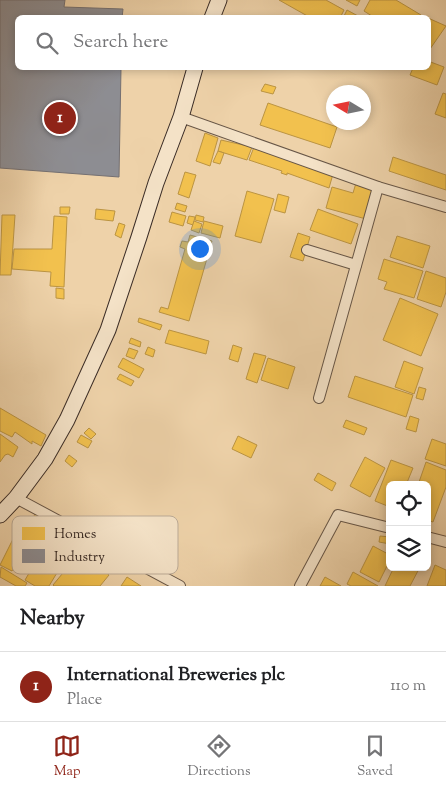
<!DOCTYPE html>
<style>
:root{--surface:#fff;--page:#f2f2f2;--text:#202124;--muted:#757577;--line:#e0e0e0;--accent:#8f2418}
body{margin:0;font-family:"Sorts Mill Goudy",serif;background:var(--page);color:var(--text)}
.controls{position:absolute;right:15px;bottom:15px;display:grid;overflow:hidden;border-radius:8px;box-shadow:0 2px 8px #0003}
.controls button{width:45px;height:45px;display:grid;place-items:center;padding:0;border:0;border-bottom:1px solid var(--line);background:var(--surface);color:var(--text);font:25px sans-serif}
.compass{position:absolute;left:326px;top:85px;width:45px;height:45px;border-radius:50%;background:var(--surface);box-shadow:0 2px 8px #0003;rotate:280deg}
.you{position:absolute;left:199px;top:248px;width:18px;height:18px;margin:-12px;border:4px solid #fff;border-radius:50%;background:#1a73e8;box-shadow:0 0 0 8px #1a73e833}
.badge{display:grid;place-items:center;width:32px;height:32px;border-radius:50%;background:var(--accent);color:#fff;font-size:16px;font-weight:700}
.pin{position:absolute;translate:-50% -50%;border:2px solid #fff;box-shadow:0 1px 5px #0006}
.list{margin:0;padding:0;list-style:none}
h2{display:flex;justify-content:space-between;align-items:center;height:65px;margin:0;padding:0 20px;font-size:21px}
h2 small{font-size:16px;font-weight:400;color:var(--muted)}
.list li{display:grid;grid-template-columns:32px 1fr auto;gap:15px;align-items:center;box-sizing:border-box;height:70px;padding:0 20px;border-top:1px solid var(--line)}
.list b{display:block;font-size:19px;white-space:nowrap}
.list p{margin:0;font-size:16px;white-space:nowrap;color:var(--muted)}
.list em{font-size:16px;font-style:normal;color:var(--muted)}
.icon{flex:none;width:28px;height:28px;fill:none;stroke:currentColor;stroke-width:2;stroke-linecap:round;stroke-linejoin:round}
.map{position:relative;flex:none;width:446px;height:586px;overflow:hidden}
.search{position:absolute;background:var(--surface);box-shadow:0 2px 8px #0003;left:15px;right:15px;top:15px;height:55px;display:flex;align-items:center;gap:12px;box-sizing:border-box;padding:0 18px;border-radius:8px;color:var(--muted);font-size:19px}
.sheet{height:135px;background:var(--surface)}
nav{display:flex;justify-content:space-around;align-items:center;box-sizing:border-box;height:70px;border-top:1px solid var(--line);background:var(--surface);font-size:14px;color:var(--muted)}
nav a{display:grid;justify-items:center;gap:2px}
nav .on{color:var(--accent)}
.map>svg:first-child{display:block}
.homes{fill:#f2c14e;stroke:#bb9442}
.industry{fill:#8d8d92;stroke:#747072}
.lines{fill:none;stroke-linecap:round;stroke-linejoin:round}
.street-casing{stroke:#675647;stroke-width:12}
.secondary-casing{stroke:#3a2c26;stroke-width:17}
.street{stroke:#f4e2c7;stroke-width:10}
.secondary{stroke:#f4e2c7;stroke-width:15}
.key{fill:#f4e2c7;stroke:#bcab97;stroke-width:1}
.key-label{font-size:14px;fill:#3a2c26}
</style>
<div class="map">
<svg width="446" height="586" viewBox="0 0 446 586">
<rect width="100%" height="100%" fill="#eed2a9"/>
<filter id="stains"><feTurbulence type="fractalNoise" baseFrequency=".004" numOctaves="4"/><feColorMatrix values="0 0 0 0 .2 0 0 0 0 .09 0 0 0 0 .02 0 0 0 .5 -.17"/></filter>
<radialGradient id="worn" r=".72"><stop offset=".6" stop-color="#630" stop-opacity="0"/><stop offset="1" stop-color="#630" stop-opacity=".3"/></radialGradient>
<g class="homes">
<polygon points="279,0 326,0 344,10 340,18 311,18"/>
<polygon points="346,0 360,0 357,6"/>
<polygon points="370,0 396,0 421,15 419,18 375,18 364,11"/>
<polygon points="347,10 358,16 357,18 343,18"/>
<polygon points="428,18 446,26 430,49 428,49"/>
<polygon points="428,61 444,67 437,85 410,75 413,68 428,68"/>
<polygon points="265,84 276,87 273,94 261,91"/>
<polygon points="443,93 446,94 446,118 435,114"/>
<polygon points="268,103 337,127 330,148 260,125"/>
<polygon points="205,133 218,138 210,166 196,161"/>
<polygon points="221,140 252,147 247,160 218,151"/>
<polygon points="254,147 333,174 329,188 287,173 287,175 281,173 282,171 249,160"/>
<polygon points="218,151 224,153 220,164 213,162"/>
<polygon points="393,157 446,175 446,190 389,171"/>
<polygon points="185,172 196,175 189,198 178,194"/>
<polygon points="356,183 375,188 366,219 326,208 332,187 353,193"/>
<polygon points="247,191 274,199 261,243 235,236"/>
<polygon points="278,194 289,197 285,213 274,210"/>
<polygon points="177,203 187,206 185,212 175,209"/>
<polygon points="60,207 70,207 69,214 60,214"/>
<polygon points="96,209 115,211 113,221 95,219"/>
<polygon points="318,209 358,224 351,244 310,230"/>
<polygon points="172,212 186,216 183,226 169,222"/>
<polygon points="2,215 15,215 11,275 0,275"/>
<polygon points="196,215 204,217 203,222 195,220"/>
<polygon points="54,216 67,217 64,287 50,286 51,272 12,269 14,249 52,249"/>
<polygon points="189,216 195,217 193,225 187,223"/>
<polygon points="194,221 202,224 199,233 191,230"/>
<polygon points="204,221 223,226 220,238 201,233"/>
<polygon points="119,223 125,225 121,238 115,235"/>
<polygon points="298,233 310,237 303,261 290,257"/>
<polygon points="190,235 212,241 189,321 159,312 161,307 168,309 185,249 180,247 182,241 188,242"/>
<polygon points="397,236 430,246 423,268 390,257"/>
<polygon points="384,259 423,271 414,298 384,289 387,282 378,279"/>
<polygon points="426,271 446,278 446,292 441,307 417,299"/>
<polygon points="56,288 64,289 64,299 56,298"/>
<polygon points="400,298 438,314 421,356 383,340"/>
<polygon points="139,318 162,325 160,330 138,322"/>
<polygon points="169,330 209,341 206,354 165,343"/>
<polygon points="131,338 141,342 140,347 129,343"/>
<polygon points="233,345 242,348 238,362 229,359"/>
<polygon points="148,347 155,350 153,357 145,354"/>
<polygon points="129,348 138,351 134,359 126,356"/>
<polygon points="254,353 266,356 257,383 246,379"/>
<polygon points="123,358 144,369 139,378 118,367"/>
<polygon points="268,358 295,367 288,389 261,380"/>
<polygon points="404,361 423,368 414,394 395,387"/>
<polygon points="120,374 134,381 131,386 117,379"/>
<polygon points="355,376 413,395 406,417 348,397"/>
<polygon points="419,387 426,389 423,400 416,398"/>
<polygon points="0,408 46,435 41,446 32,441 32,444 15,432 12,437 0,431"/>
<polygon points="410,416 419,419 416,432 406,429"/>
<polygon points="346,420 367,428 364,435 343,427"/>
<polygon points="89,428 96,434 91,439 84,433"/>
<polygon points="0,434 18,447 13,457 8,454 5,455 0,462"/>
<polygon points="81,435 92,441 88,448 77,442"/>
<polygon points="238,436 257,445 251,458 232,449"/>
<polygon points="432,439 446,444 446,466 425,459"/>
<polygon points="69,455 77,461 72,467 65,461"/>
<polygon points="365,457 385,468 370,497 350,486"/>
<polygon points="391,460 413,468 406,485 390,485 390,507 375,501"/>
<polygon points="426,462 446,470 446,487 433,522 427,520 427,485 418,485"/>
<polygon points="318,473 336,483 332,491 314,480"/>
<polygon points="36,513 44,518 30,538 22,533"/>
<polygon points="51,536 72,548 49,586 35,586 25,580"/>
<polygon points="380,536 390,537 390,544 379,542"/>
<polygon points="13,539 25,545 12,571 0,565"/>
<polygon points="373,546 390,555 390,560 379,582 360,572"/>
<polygon points="81,551 109,575 100,586 54,586 53,585"/>
<polygon points="435,565 446,570 446,586 427,586"/>
<polygon points="1,567 27,583 25,586 16,586 0,577"/>
<polygon points="394,567 420,567 410,586 385,586"/>
<polygon points="353,572 378,586 351,586 347,584"/>
<polygon points="127,577 141,586 121,586"/>
<polygon points="325,577 341,586 320,586"/>
</g>
<polygon class="industry" points="0,0 65,0 64,7 123,9 122,18 18,18 18,68 121,68 119,177 0,168"/>
<g class="lines">
<defs>
<g id="street">
<polyline points="181,117 378,187 446,207"/>
<polyline points="307,250 356,265"/>
<polyline points="319,398 378,187"/>
<polyline points="16,498 180,586"/>
<polyline points="427,537 446,542"/>
<polyline points="300,586 338,515 390,528"/>
</g>
<g id="secondary">
<polyline points="212,18 219,0"/>
<polyline points="0,515 16,498 45,459 67,420 108,330 139,237 156,183 181,117 195,68"/>
</g>
</defs>
<use href="#street" class="street-casing"/>
<use href="#secondary" class="secondary-casing"/>
<use href="#street" class="street"/>
<use href="#secondary" class="secondary"/>
</g>
<rect x="12" y="516" width="166" height="58" rx="8" class="key"/>
<rect x="22" y="527" width="23" height="13" fill="#f2c14e"/>
<rect x="22" y="549" width="23" height="14" fill="#8d8d92"/>
<g class="key-label">
<text x="54" y="538">Homes</text>
<text x="54" y="561">Industry</text>
</g>
<rect width="100%" height="100%" filter="url(#stains)"/>
<rect width="100%" height="100%" fill="url(#worn)"/>
</svg>
<div class="controls">
<button><svg class="icon" aria-label="locate" viewBox="0 0 24 24"><circle cx="12" cy="12" r="6"/><path d="M12 2v4M12 18v4M2 12h4M18 12h4"/></svg></button>
<button><svg class="icon" aria-label="layers" viewBox="0 0 24 24"><path d="M12 4l9 5-9 5-9-5zM3 14l9 5 9-5"/></svg></button>
</div>
<svg class="compass" viewBox="-18 -18 36 36"><path d="M0-13l5 13h-10z" fill="#e53935"/><path d="M0 13l5-13h-10z" fill="#757577"/></svg>
<div class="you"></div>
<div class="pin badge" style="left:60px;top:118px">1</div>
<div class="search"><svg class="icon" aria-label="search" viewBox="0 0 24 24"><circle cx="10" cy="10" r="6"/><path d="M15 15l6 6"/></svg>Search here</div>
</div>
<section class="sheet">
<h2>Nearby<small></small></h2>
<ul class="list">
<li><span class="badge">1</span><div><b>International Breweries plc</b><p>Place</p></div><em>110 m</em></li>
</ul>
</section>
<nav>
<a class="on"><svg class="icon" aria-label="map" viewBox="0 0 24 24"><path d="M3 6l6-2 6 2 6-2v14l-6 2-6-2-6 2zM9 4v14M15 6v14"/></svg>Map</a>
<a><svg class="icon" aria-label="directions" viewBox="0 0 24 24"><path d="M12 3l9 9-9 9-9-9zM9 14v-3h6M13 9l2 2-2 2"/></svg>Directions</a>
<a><svg class="icon" aria-label="saved" viewBox="0 0 24 24"><path d="M7 4h10v16l-5-4-5 4z"/></svg>Saved</a>
</nav>
